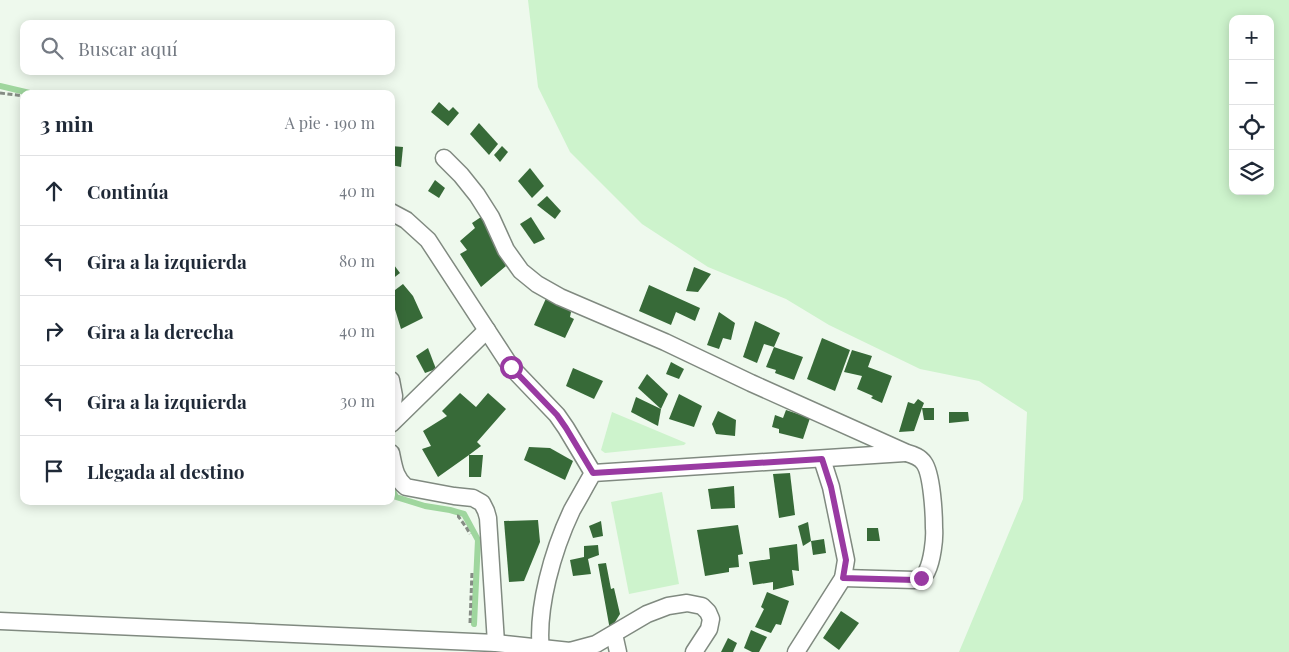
<!DOCTYPE html>
<html lang="es">
<meta charset="utf-8">
<style>
:root{--surface:#fff;--page:#f6f6f7;--text:#1f2937;--muted:#747a83;--line:#e0e1e3}
body{margin:0;font-family:"Playfair Display",serif;background:var(--page);color:var(--text)}
.controls{position:absolute;right:15px;top:15px;display:grid;overflow:hidden;border-radius:10px;box-shadow:0 2px 12px #0003}
.controls button{width:45px;height:45px;display:grid;place-items:center;padding:0;border:0;border-bottom:1px solid var(--line);background:var(--surface);color:var(--text);font:25px sans-serif}
.stop{position:absolute;width:15px;height:15px;margin:-11px;border:4px solid #993aa2;border-radius:50%;background:#fff}
.stop.end{background:#993aa2;border-color:#fff;box-shadow:0 1px 5px #0008}
.list{margin:0;padding:0;list-style:none}
h2{display:flex;justify-content:space-between;align-items:center;height:65px;margin:0;padding:0 20px;font-size:21px}
h2 small{font-size:16px;font-weight:400;color:var(--muted)}
.list li{display:grid;grid-template-columns:32px 1fr auto;gap:15px;align-items:center;box-sizing:border-box;height:70px;padding:0 20px;border-top:1px solid var(--line)}
.list b{display:block;font-size:19px;white-space:nowrap}
.list em{font-size:16px;font-style:normal;color:var(--muted)}
.icon{flex:none;width:28px;height:28px;fill:none;stroke:currentColor;stroke-width:2;stroke-linecap:round;stroke-linejoin:round}
.map{position:relative;flex:none;width:1289px;height:652px;overflow:hidden}
.search{position:absolute;background:var(--surface);box-shadow:0 2px 12px #0003;left:20px;top:20px;width:375px;height:55px;display:flex;align-items:center;gap:12px;box-sizing:border-box;padding:0 18px;border-radius:10px;color:var(--muted);font-size:19px}
.panel{position:absolute;background:var(--surface);box-shadow:0 2px 12px #0003;left:20px;top:90px;width:375px;height:415px;border-radius:10px}
.map>svg:first-child{display:block}
.green{fill:#cdf3cc;fill-rule:evenodd}
.lines{fill:none;stroke-linecap:round;stroke-linejoin:round}
.stream{stroke:#9fd69e;stroke-width:6}
.building{fill:#376a38}
.street-casing{stroke:#808a80;stroke-width:19}
.path{stroke:#858c84;stroke-width:3;stroke-dasharray:5 2.5;stroke-linecap:butt}
.street{stroke:#fff;stroke-width:16}
.route{stroke:#993aa2;stroke-width:6}
</style>
<div class="map">
<svg width="1289" height="652" viewBox="0 0 1289 652">
<rect width="100%" height="100%" fill="#eef9ed"/>
<g class="green">
<path d="M528,0H1289V652H959L1023,499L1027,412L979,381L920,369L829,325L786,299L708,267L642,224L570,152L538,87ZM1233,19H1270V191H1233Z"/>
<polygon points="612,412 686,443 684,445 605,453 601,450"/>
<polygon points="662,492 679,584 629,594 611,502"/>
</g>
<g class="lines">
<g class="stream">
<polyline points="0,86 34,94"/>
<polyline points="391,487 396,497 425,506 450,510 464,514 478,540 474,624"/>
</g>
</g>
<g class="building">
<polygon points="439,102 449,111 453,107 459,113 448,126 431,112"/>
<polygon points="479,123 498,144 489,155 470,134"/>
<polygon points="391,146 403,147 401,167 391,165"/>
<polygon points="502,146 508,152 500,162 494,155"/>
<polygon points="530,168 544,186 532,198 518,181"/>
<polygon points="435,180 445,188 439,198 428,191"/>
<polygon points="547,196 561,211 555,219 537,205"/>
<polygon points="481,217 506,266 481,287 460,254 467,250 460,241 475,228 472,223"/>
<polygon points="531,217 545,239 534,244 520,224"/>
<polygon points="391,261 400,273 391,280"/>
<polygon points="694,267 711,274 698,292 686,291"/>
<polygon points="403,284 413,296 423,318 401,329 394,306 391,303 391,293"/>
<polygon points="649,285 700,308 695,321 676,312 671,325 639,311"/>
<polygon points="548,294 568,306 567,309 571,312 570,317 574,319 565,338 534,325"/>
<polygon points="719,312 735,323 731,340 723,338 719,349 707,345"/>
<polygon points="755,321 780,333 774,347 764,344 757,363 743,357"/>
<polygon points="822,338 850,350 835,391 807,379"/>
<polygon points="774,347 803,357 794,380 775,373 776,370 766,367"/>
<polygon points="428,348 436,369 425,373 416,356"/>
<polygon points="852,350 872,356 868,367 892,376 882,403 871,398 873,396 857,389 862,376 844,372"/>
<polygon points="671,362 684,369 679,379 666,374"/>
<polygon points="573,368 603,381 594,399 566,386"/>
<polygon points="647,374 668,394 661,409 638,388"/>
<polygon points="460,393 476,407 488,393 506,409 477,442 481,446 469,455 483,455 481,477 469,477 469,455 438,477 422,449 431,446 423,431 447,416 442,411"/>
<polygon points="679,394 702,406 694,427 669,419"/>
<polygon points="636,397 661,409 658,426 631,412"/>
<polygon points="918,399 924,403 922,408 934,408 934,420 924,420 922,408 914,431 899,432 908,402 914,404"/>
<polygon points="786,410 810,418 803,439 779,433 779,429 772,427 775,415 783,418"/>
<polygon points="718,411 736,420 735,436 716,434 712,424"/>
<polygon points="949,412 968,412 969,421 949,423"/>
<polygon points="529,447 550,448 573,461 565,480 524,460"/>
<polygon points="790,473 795,515 779,518 773,474"/>
<polygon points="734,486 735,508 711,509 708,489"/>
<polygon points="538,520 540,542 524,581 509,582 504,521"/>
<polygon points="601,521 603,536 593,538 589,526"/>
<polygon points="808,522 811,541 803,546 798,526"/>
<polygon points="738,525 743,554 738,555 739,567 729,568 729,572 705,576 697,530"/>
<polygon points="867,528 878,528 880,541 867,541"/>
<polygon points="824,539 826,553 813,555 811,541"/>
<polygon points="797,544 799,571 792,570 794,585 773,590 773,582 753,585 749,562 770,559 769,548"/>
<polygon points="598,545 599,555 588,559 591,574 573,576 570,560 584,557 584,546"/>
<polygon points="606,563 611,589 614,588 620,614 610,630 598,564"/>
<polygon points="767,592 789,601 781,625 776,624 771,633 755,627 764,609 761,607"/>
<polygon points="841,611 859,623 839,650 823,638"/>
<polygon points="751,630 767,637 759,652 752,652 744,648"/>
<polygon points="728,638 737,643 733,652 721,652"/>
</g>
<g class="lines">
<defs>
<g id="street">
<path d="M444,158L461,175L477,195L491,217L506,250L521,271L537,284L560,297L665,342L751,383L907,453C914,455 920,457 924,463C932,474 934,514 934,528C935,539 932,561 927,571C925,576 920,578 915,580L843,578"/>
<polyline points="391,212 406,220 428,240 511,367 557,415 566,428 593,473"/>
<polyline points="391,380 394,396 391,417"/>
<polyline points="391,424 487,330"/>
<path d="M391,453C394,467 395,478 406,487L454,496L473,498L482,503L486,511L488,518L496,643"/>
<polyline points="0,621 496,643 570,651 596,644 647,614 668,606 687,603 702,606 708,612 711,619 709,629 694,652"/>
<polyline points="614,634 618,652"/>
<path d="M541,652C536,608 553,550 572,510C579,498 586,485 593,473L905,453"/>
<polyline points="796,652 843,578 846,560 831,487 822,459"/>
</g>
</defs>
<use href="#street" class="street-casing"/>
<g class="path">
<polyline points="0,93 24,96"/>
<polyline points="457,516 458,516 466,527 470,534"/>
<polyline points="470,623 472,572"/>
</g>
<use href="#street" class="street"/>
</g>
<g class="lines">
<polyline class="route" points="511,367 557,415 566,428 593,473 822,459 831,487 846,560 843,578 915,580 921,578"/>
</g>
</svg>
<div class="controls">
<button>+</button>
<button>−</button>
<button><svg class="icon" aria-label="locate" viewBox="0 0 24 24"><circle cx="12" cy="12" r="6"/><path d="M12 2v4M12 18v4M2 12h4M18 12h4"/></svg></button>
<button><svg class="icon" aria-label="layers" viewBox="0 0 24 24"><path d="M12 4l9 5-9 5-9-5zM3 14l9 5 9-5"/></svg></button>
</div>
<div class="stop" style="left:511px;top:367px"></div>
<div class="stop end" style="left:921px;top:578px"></div>
<div class="search"><svg class="icon" aria-label="search" viewBox="0 0 24 24"><circle cx="10" cy="10" r="6"/><path d="M15 15l6 6"/></svg>Buscar aquí</div>
<section class="panel">
<h2>3 min<small>A pie · 190 m</small></h2>
<ul class="list">
<li><svg class="icon" aria-label="ahead" viewBox="0 0 24 24"><path d="M12 20V5M6 11l6-6 6 6"/></svg><div><b>Continúa</b></div><em>40 m</em></li>
<li><svg class="icon" aria-label="left" viewBox="0 0 24 24"><path d="M17 20v-9H6M10 6l-5 5 5 5"/></svg><div><b>Gira a la izquierda</b></div><em>80 m</em></li>
<li><svg class="icon" aria-label="right" viewBox="0 0 24 24"><path d="M7 20v-9h11M14 6l5 5-5 5"/></svg><div><b>Gira a la derecha</b></div><em>40 m</em></li>
<li><svg class="icon" aria-label="left" viewBox="0 0 24 24"><path d="M17 20v-9H6M10 6l-5 5 5 5"/></svg><div><b>Gira a la izquierda</b></div><em>30 m</em></li>
<li><svg class="icon" aria-label="arrive" viewBox="0 0 24 24"><path d="M6 21V4h12l-3 4 3 4H6"/></svg><div><b>Llegada al destino</b></div></li>
</ul>
</section>
</div>
